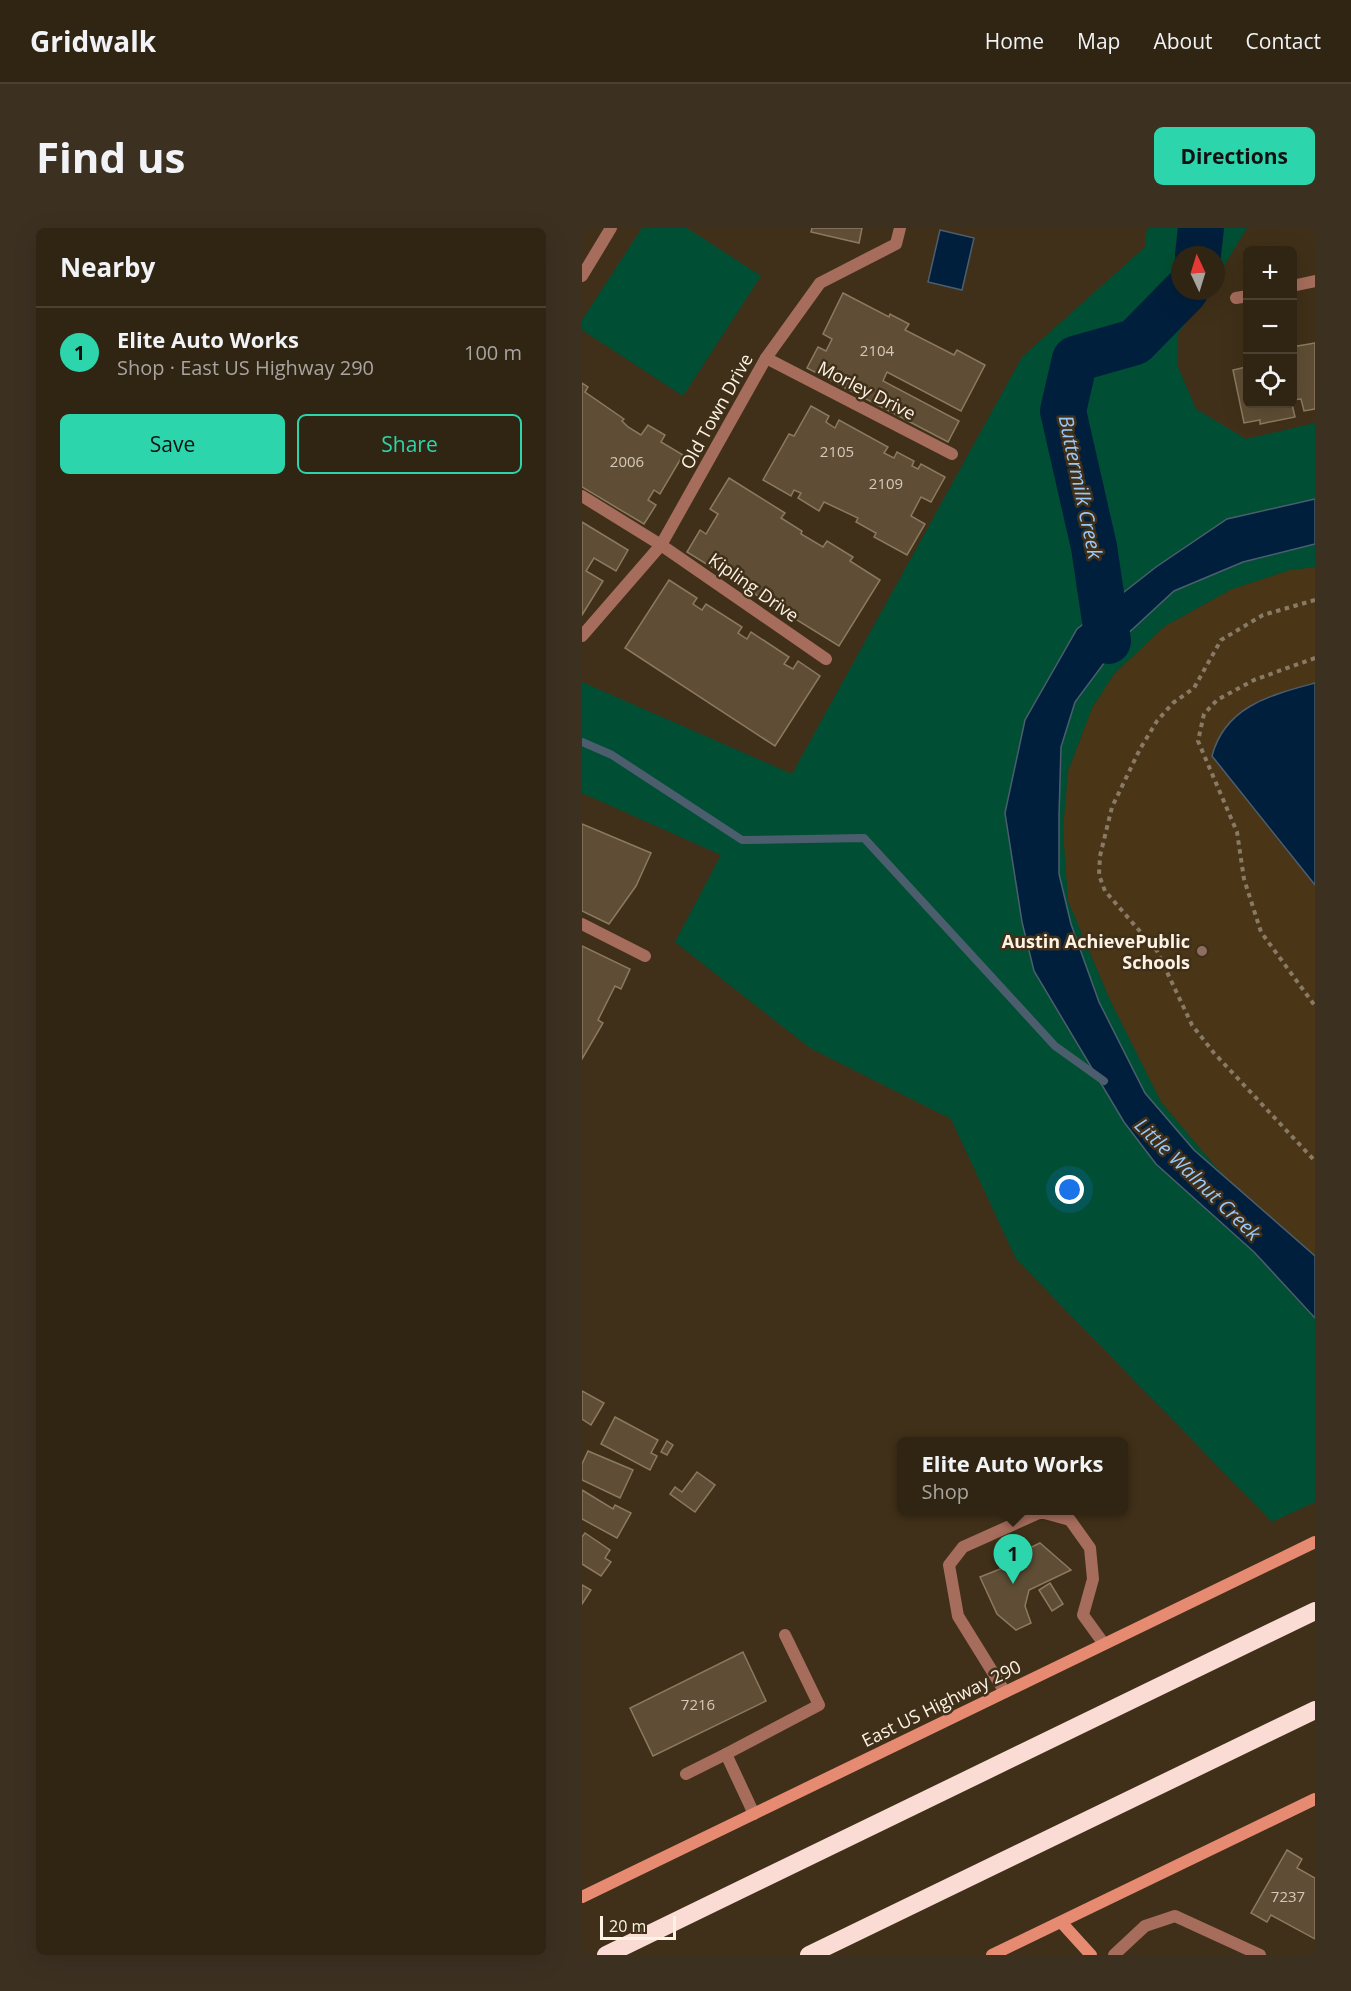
<!DOCTYPE html>
<meta charset="utf-8">
<style>
:root{--surface:#302413;--page:#3c3021;--text:#f1f3f6;--muted:#a8a4a0;--line:#4b4133;--accent:#2cd5ab}
body{margin:0;font-family:"Open Sans",sans-serif;background:var(--page);color:var(--text)}
.controls{position:absolute;right:18px;top:18px;display:grid;overflow:hidden;border-radius:9px;box-shadow:0 6px 24px #0002}
.controls button{width:54px;height:54px;display:grid;place-items:center;padding:0;border:0;border-bottom:2px solid var(--line);background:var(--surface);color:var(--text);font:30px sans-serif}
.compass{position:absolute;left:589px;top:18px;width:54px;height:54px;border-radius:50%;background:var(--surface);box-shadow:0 6px 24px #0002;rotate:356deg}
.scale{position:absolute;left:18px;bottom:15px;width:76px;box-sizing:border-box;padding-left:6px;border:3px solid #fdf2e4;border-top:0;font-size:16px;line-height:21px;white-space:nowrap;color:#fdf2e4;-webkit-text-stroke:4px #403019;paint-order:stroke}
.you{position:absolute;left:488px;top:962px;width:21px;height:21px;margin:-15px;border:4px solid #fff;border-radius:50%;background:#1a73e8;box-shadow:0 0 0 9px #1a73e833}
.badge{display:grid;place-items:center;width:39px;height:39px;border-radius:50%;background:var(--accent);color:#111;font-size:20px;font-weight:700}
.pin{position:absolute;translate:-50% -50px;filter:drop-shadow(0 2px 3px #0008)}
.pin::after{content:'';position:absolute;top:32px;width:21px;height:18px;background:inherit;clip-path:polygon(0 0,100% 0,50% 100%)}
.popup{position:absolute;left:315px;top:1209px;width:231px;height:78px;box-sizing:border-box;display:grid;place-content:center;border-radius:9px;background:var(--surface);filter:drop-shadow(0 2px 4px #0005);font-size:20px;white-space:nowrap;color:var(--muted)}
.popup b{font-size:22px;color:var(--text)}
.popup::after{content:'';position:absolute;left:50%;top:100%;margin-left:-12px;border:12px solid transparent;border-top-color:var(--surface)}
.list{margin:0;padding:0;list-style:none}
h2{display:flex;justify-content:space-between;align-items:center;height:78px;margin:0;padding:0 24px;font-size:26px}
h2 small{font-size:20px;font-weight:400;color:var(--muted)}
.list li{display:grid;grid-template-columns:39px 1fr auto;gap:18px;align-items:center;box-sizing:border-box;height:90px;padding:0 24px;border-top:2px solid var(--line)}
.list b{display:block;font-size:22px;white-space:nowrap}
.list p{margin:0;font-size:20px;white-space:nowrap;color:var(--muted)}
.list em{font-size:20px;font-style:normal;color:var(--muted)}
.actions{display:flex;gap:12px;padding:18px 24px}
.actions a{flex:1;padding:14px 0;border:2px solid var(--accent);border-radius:9px;text-align:center;font-size:21px;color:var(--accent)}
.actions .main{background:var(--accent);color:#111}
.icon{flex:none;width:33px;height:33px;fill:none;stroke:currentColor;stroke-width:2;stroke-linecap:round;stroke-linejoin:round}
.map{position:relative;flex:none;width:733px;height:1727px;overflow:hidden;border-radius:9px}
header{display:flex;align-items:center;gap:36px;box-sizing:border-box;height:84px;padding:0 30px;background:var(--surface);border-bottom:2px solid var(--line)}
header strong{font-size:28px}
nav{display:flex;gap:33px;margin-inline-start:auto;font-size:21px}
.intro{display:flex;align-items:center;justify-content:space-between;box-sizing:border-box;height:144px;padding:0 36px}
h1{margin:0;font-size:42px}
.button{padding:15px 27px;border-radius:9px;background:var(--accent);color:#111;font-size:21px;font-weight:700}
main{display:flex;gap:36px;padding:0 36px}
aside{flex:1;background:var(--surface);border-radius:9px;box-shadow:0 6px 24px #0002}
.map>svg:first-child{display:block}
.built{fill:#4a3617}
.green{fill:#004f34}
.water{fill:#001f3c;stroke:#4c5e6e;stroke-width:1.5}
.lines{fill:none;stroke-linecap:round;stroke-linejoin:round}
.stream{stroke:#4c5e6e;stroke-width:8}
.river{stroke:#001f3c;stroke-width:46}
.building{fill:#5f4e35;stroke:#8c7a60;stroke-width:1.5}
.path{stroke:#887a66;stroke-width:4;stroke-dasharray:4.5 4.5;stroke-linecap:butt}
.lane{stroke:#a66d5c;stroke-width:12}
.street{stroke:#a66d5c;stroke-width:12}
.secondary{stroke:#e68b71;stroke-width:12}
.highway{stroke:#fadcd4;stroke-width:18}
.education-dot{fill:#8d6e63;stroke:#403019;stroke-width:2}
.labels{text-anchor:middle;dominant-baseline:central;stroke-width:5;stroke-linejoin:round;paint-order:stroke}
.number-label{font-size:15px;fill:#d6c9b8}
.street-label{font-size:18px;fill:#fdf2e4;stroke:#403019}
.poi-label{font-size:18px;font-weight:bold;fill:#fdf2e4;stroke:#403019;text-anchor:end}
.water-label{font-size:20px;font-style:italic;fill:#99c9fb;stroke:#403019}
</style>
<header>
<strong>Gridwalk</strong>
<nav><a>Home</a><a>Map</a><a>About</a><a>Contact</a></nav>
</header>
<div class="intro"><h1>Find us</h1><a class="button">Directions</a></div>
<main>
<aside>
<h2>Nearby<small></small></h2>
<ul class="list">
<li><span class="badge">1</span><div><b>Elite Auto Works</b><p>Shop · East US Highway 290</p></div><em>100 m</em></li>
</ul>
<div class="actions"><a class="main">Save</a><a>Share</a></div>
</aside>
<div class="map">
<svg width="733" height="1727" viewBox="0 0 733 1727">
<rect width="100%" height="100%" fill="#403019"/>
<polygon class="built" points="733,339 733,1034 660,970 579,874 528,772 486,673 481,602 486,543 510,480 532,446 583,398 650,361 708,342"/>
<g class="green">
<polygon points="60,0 105,0 179,48 101,168 0,102 0,92"/>
<polygon points="565,0 665,0 634,51 634,27 598,27 598,63 626,63 595,107 596,139 614,181 664,211 733,195 733,339 708,342 650,361 583,398 532,446 510,480 486,543 481,602 486,673 528,772 579,874 660,970 733,1034 733,1274 690,1294 434,1031 369,891 228,820 93,714 139,627 0,565 0,454 210,546 440,129 563,19"/>
</g>
<g class="water">
<polygon points="358,2 392,10 380,62 346,54"/>
<polygon points="733,271 733,316 661,334 592,363 540,411 493,474 479,519 477,588 477,646 489,696 517,774 563,865 612,922 733,1028 733,1090 672,1024 574,936 542,894 452,743 440,694 423,585 443,492 495,401 574,339 645,291"/>
<path d="M733,455V657L630,528C643,478 689,467 733,455Z"/>
</g>
<g class="lines">
<polyline class="stream" points="0,514 30,527 160,612 282,610 473,818 522,853"/>
<g class="river">
<polyline points="616,27 619,0"/>
<polyline points="526,413 512,319 481,183 493,131 553,114 603,63"/>
</g>
</g>
<g class="building">
<polygon points="230,0 280,0 277,15 229,4"/>
<polygon points="261,65 307,89 308,86 327,96 323,102 372,127 375,122 403,137 379,183 305,144 301,153 377,193 366,214 225,140 236,119 244,123 250,111 241,106"/>
<polygon points="733,115 733,181 722,183 719,171 710,172 710,119"/>
<polygon points="666,131 666,176 710,176 713,189 678,196 678,192 662,195 651,142 664,139 662,132"/>
<polygon points="0,155 6,159 3,164 42,191 40,193 46,199 59,207 66,197 83,207 79,214 101,227 78,266 72,262 66,272 74,277 62,296 0,259"/>
<polygon points="229,178 247,188 244,194 253,200 257,192 306,219 302,225 312,230 315,224 332,233 330,238 336,241 339,236 363,249 349,274 339,269 329,288 343,296 325,327 292,309 294,305 274,294 276,290 242,274 237,283 216,270 219,265 212,262 209,268 181,252 207,206 212,208"/>
<polygon points="147,250 203,285 199,290 220,303 219,306 241,319 245,313 271,329 268,333 298,352 257,418 105,324 118,302 124,306 136,286 128,281"/>
<polygon points="0,294 46,322 34,343 12,330 4,343 21,353 0,387"/>
<polygon points="87,352 115,370 111,376 120,382 124,376 160,399 156,405 165,411 169,404 207,429 202,436 211,441 216,433 238,448 193,518 43,420"/>
<polygon points="0,596 69,625 54,658 27,696 0,683"/>
<polygon points="0,718 48,741 39,761 33,758 16,792 21,795 0,831"/>
<polygon points="0,1163 22,1175 9,1197 0,1191"/>
<polygon points="33,1189 76,1212 69,1225 75,1228 68,1242 19,1216"/>
<polygon points="85,1213 91,1217 85,1227 79,1224"/>
<polygon points="6,1223 51,1242 38,1270 0,1252 0,1236"/>
<polygon points="115,1244 133,1257 113,1284 88,1266 93,1259 100,1264"/>
<polygon points="0,1262 31,1281 33,1277 49,1285 35,1310 0,1291"/>
<polygon points="3,1305 28,1322 23,1330 29,1334 19,1348 0,1336 0,1309"/>
<polygon points="458,1315 489,1342 447,1362 443,1378 449,1395 434,1402 415,1386 398,1349 426,1338 429,1329"/>
<polygon points="468,1355 481,1376 470,1383 457,1362"/>
<polygon points="0,1357 9,1362 0,1376"/>
<polygon points="161,1424 184,1473 71,1528 48,1480"/>
<polygon points="705,1622 720,1631 715,1640 733,1650 733,1711 689,1687 685,1694 669,1685"/>
</g>
<g class="lines">
<g class="path">
<polyline points="733,372 681,387 639,412 612,460 591,475 575,493 558,521 530,579 518,628 517,647 523,663 575,723 610,797 632,825 733,933"/>
<polyline points="733,430 672,452 635,472 622,486 616,513 655,604 662,651 679,704 733,778"/>
</g>
<g class="lane">
<polyline points="0,48 29,0"/>
<polyline points="710,58 733,53"/>
<polyline points="654,70 666,68"/>
<polyline points="184,130 370,226"/>
<polyline points="0,268 79,317 244,431"/>
<polyline points="0,696 63,728"/>
<polyline points="423,1464 376,1388 367,1337 381,1319 459,1284 488,1292 508,1320 511,1351 501,1387 522,1416"/>
<polyline points="104,1546 144,1526"/>
<polyline points="172,1586 144,1526 237,1477 203,1407"/>
<polyline points="532,1727 563,1698 593,1688 678,1727"/>
</g>
<polyline class="street" points="0,408 79,317 184,130 238,55 314,16 318,0"/>
<g class="secondary">
<polyline points="0,1669 733,1314"/>
<polyline points="479,1694 509,1727"/>
<polyline points="410,1727 733,1571"/>
</g>
<g class="highway">
<polyline points="24,1727 733,1383"/>
<polyline points="227,1727 733,1482"/>
</g>
</g>
<circle class="education-dot" cx="620" cy="723" r="6"/>
<g class="labels">
<g class="number-label">
<text x="295" y="122">2104</text>
<text x="255" y="223">2105</text>
<text x="45" y="233">2006</text>
<text x="304" y="255">2109</text>
<text x="116" y="1476">7216</text>
<text x="706" y="1668">7237</text>
</g>
<g class="street-label">
<text transform="translate(285 162) rotate(27)">Morley Drive</text>
<text transform="translate(134 183) rotate(-61)">Old Town Drive</text>
<text transform="translate(172 359) rotate(35)">Kipling Drive</text>
<text transform="translate(359 1475) rotate(-26)">East US Highway 290</text>
</g>
<g class="poi-label">
<text x="608" y="713">Austin AchievePublic<tspan x="608" dy="21">Schools</tspan></text>
</g>
<g class="water-label">
<text transform="translate(499 259) rotate(78)">Buttermilk Creek</text>
<text transform="translate(616 951) rotate(44)">Little Walnut Creek</text>
</g>
</g>
</svg>
<div class="controls">
<button>+</button>
<button>−</button>
<button><svg class="icon" aria-label="locate" viewBox="0 0 24 24"><circle cx="12" cy="12" r="6"/><path d="M12 2v4M12 18v4M2 12h4M18 12h4"/></svg></button>
</div>
<svg class="compass" viewBox="-18 -18 36 36"><path d="M0-13l5 13h-10z" fill="#e53935"/><path d="M0 13l5-13h-10z" fill="#a8a4a0"/></svg>
<div class="scale">20 m</div>
<div class="you"></div>
<div class="pin badge" style="left:431px;top:1356px">1</div>
<div class="popup"><b>Elite Auto Works</b>Shop</div>
</div>
</main>
